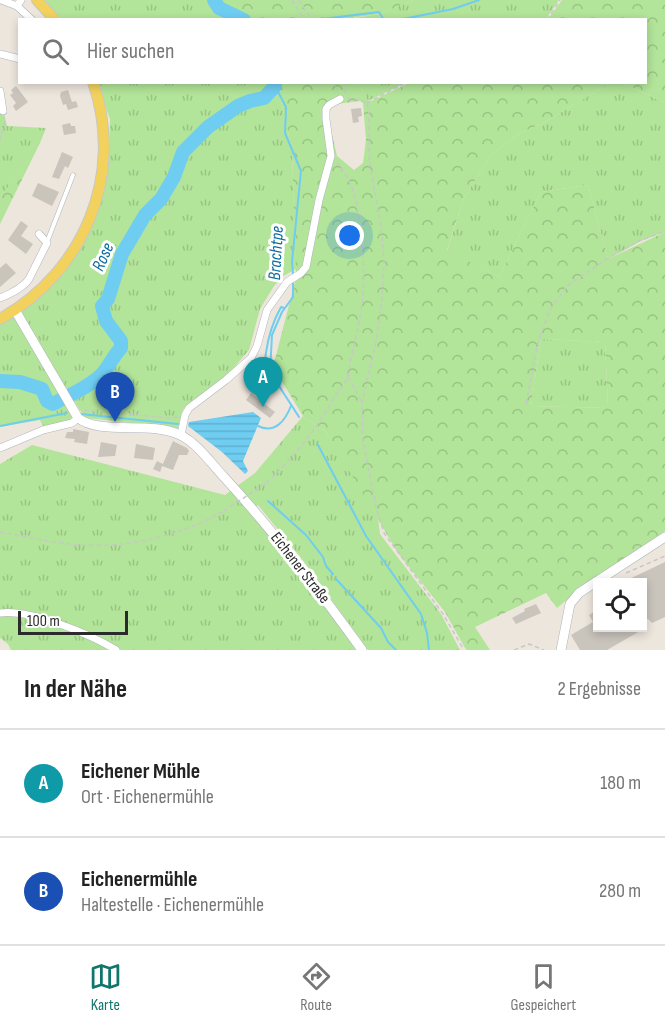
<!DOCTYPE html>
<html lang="de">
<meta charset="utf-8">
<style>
:root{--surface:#fff;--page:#f2f2f2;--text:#222;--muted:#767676;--line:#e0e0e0;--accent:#0f766e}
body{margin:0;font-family:"Sofia Sans Condensed",sans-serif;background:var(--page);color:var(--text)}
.controls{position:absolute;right:18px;bottom:18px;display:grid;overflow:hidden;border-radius:0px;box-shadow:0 3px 9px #0003}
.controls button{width:54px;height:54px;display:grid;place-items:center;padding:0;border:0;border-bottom:2px solid var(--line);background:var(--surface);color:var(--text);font:30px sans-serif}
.scale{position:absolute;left:18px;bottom:15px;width:110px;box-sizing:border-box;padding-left:6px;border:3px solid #2b2b2b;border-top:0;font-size:16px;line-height:21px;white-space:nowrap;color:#2b2b2b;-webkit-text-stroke:4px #fff;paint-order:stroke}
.you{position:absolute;left:350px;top:236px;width:21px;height:21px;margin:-15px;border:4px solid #fff;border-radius:50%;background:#1a73e8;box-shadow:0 0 0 9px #1a73e833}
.badge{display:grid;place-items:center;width:39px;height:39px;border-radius:50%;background:var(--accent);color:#fff;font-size:20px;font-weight:700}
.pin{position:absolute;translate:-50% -50px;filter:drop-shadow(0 2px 3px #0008)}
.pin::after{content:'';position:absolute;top:32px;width:21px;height:18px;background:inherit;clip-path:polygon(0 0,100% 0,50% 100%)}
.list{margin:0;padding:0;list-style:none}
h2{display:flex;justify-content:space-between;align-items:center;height:78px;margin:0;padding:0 24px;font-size:26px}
h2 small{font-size:20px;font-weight:400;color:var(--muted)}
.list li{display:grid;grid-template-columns:39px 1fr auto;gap:18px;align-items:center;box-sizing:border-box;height:108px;padding:0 24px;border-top:2px solid var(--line)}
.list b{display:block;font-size:22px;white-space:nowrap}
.list p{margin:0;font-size:20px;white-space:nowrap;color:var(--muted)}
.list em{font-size:20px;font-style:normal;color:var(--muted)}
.icon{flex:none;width:33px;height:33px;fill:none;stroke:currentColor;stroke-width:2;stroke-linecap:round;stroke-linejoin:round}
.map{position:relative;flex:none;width:665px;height:650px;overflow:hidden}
.search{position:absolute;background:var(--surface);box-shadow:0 3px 9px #0003;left:18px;right:18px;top:18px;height:66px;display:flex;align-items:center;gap:15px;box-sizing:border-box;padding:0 21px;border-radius:0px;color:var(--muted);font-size:22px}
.sheet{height:294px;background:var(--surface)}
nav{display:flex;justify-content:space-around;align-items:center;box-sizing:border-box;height:84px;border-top:2px solid var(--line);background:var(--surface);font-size:16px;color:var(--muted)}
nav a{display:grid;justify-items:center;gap:3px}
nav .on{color:var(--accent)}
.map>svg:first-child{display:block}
.grass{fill:url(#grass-tufts)}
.forest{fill:url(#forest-crowns);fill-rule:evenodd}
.water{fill:url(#water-rules)}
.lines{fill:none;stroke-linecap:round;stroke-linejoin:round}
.stream{stroke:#6fcdf1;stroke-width:2}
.river{stroke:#6fcdf1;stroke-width:14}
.building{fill:#c9c4bc}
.lane-casing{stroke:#b1b4bf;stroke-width:5}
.street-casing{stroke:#b1b4bf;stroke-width:8}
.secondary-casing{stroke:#b1b4bf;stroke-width:10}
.primary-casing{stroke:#c8c8c8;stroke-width:12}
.path{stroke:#c8c8c8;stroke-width:1.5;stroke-dasharray:4.5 3;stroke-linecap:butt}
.lane{stroke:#fff;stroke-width:4}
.street{stroke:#fff;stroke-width:7}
.secondary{stroke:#fff;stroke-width:9}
.primary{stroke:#f3d15d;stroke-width:10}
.path-bridge{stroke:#c8c8c8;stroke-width:1.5;stroke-dasharray:4.5 3;stroke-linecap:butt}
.labels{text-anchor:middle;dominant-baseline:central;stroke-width:6;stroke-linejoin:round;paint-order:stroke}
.street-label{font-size:16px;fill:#2b2b2b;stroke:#fff}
.water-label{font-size:18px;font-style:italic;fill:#0b6c9f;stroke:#fff}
</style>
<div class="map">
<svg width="665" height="650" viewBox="0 0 665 650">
<defs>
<pattern id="grass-tufts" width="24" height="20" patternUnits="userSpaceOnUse" patternTransform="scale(1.5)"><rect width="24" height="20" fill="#b2e499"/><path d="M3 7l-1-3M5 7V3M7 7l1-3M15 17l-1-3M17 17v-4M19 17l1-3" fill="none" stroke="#99c484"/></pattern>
<pattern id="forest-crowns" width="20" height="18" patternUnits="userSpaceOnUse" patternTransform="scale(1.5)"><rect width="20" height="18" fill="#b2e499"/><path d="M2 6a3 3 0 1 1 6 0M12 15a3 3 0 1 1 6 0" fill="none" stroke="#99c484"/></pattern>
<pattern id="water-rules" width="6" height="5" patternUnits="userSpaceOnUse" patternTransform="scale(1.5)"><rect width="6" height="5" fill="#6fcdf1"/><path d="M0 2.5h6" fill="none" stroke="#60b0cf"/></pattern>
</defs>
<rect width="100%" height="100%" fill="#ede6dd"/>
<g class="grass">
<polygon points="42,0 218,0 238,19 62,19"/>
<polygon points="413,0 559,0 546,19 342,20 380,14"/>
<polygon points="97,83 277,83 292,150 296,269 285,275 274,286 260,309 249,350 225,378 183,409 178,428 86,418 79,409 20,312 40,297 67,265 101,194 109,151 110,119"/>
<polygon points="358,83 405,83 368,101"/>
<polygon points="610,83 623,83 665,103 665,232 641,241 608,259 588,185 541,192 499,277 447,251 464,198 491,155 518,134 543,123"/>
<polygon points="0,96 7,126 46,128 40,143 38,143 0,199"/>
<polygon points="14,316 73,416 70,420 43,426 40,420 0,427 0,323"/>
<polygon points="541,339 605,342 608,408 531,406"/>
<polygon points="303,416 326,432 378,517 380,534 441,614 460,650 368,650 301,558 258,505 253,509 359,650 11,650 8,644 0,638 0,464 32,445 225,495 255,473"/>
</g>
<g class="forest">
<polygon points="218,0 413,0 380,14 342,19 238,20"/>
<polygon points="562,0 665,0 665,103 623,83 646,82 646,20 548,19"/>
<path d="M277,83H358L369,102L409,83H610L543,123L518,134L491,155L464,198L447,250L499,277L541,192L588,185L608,259L665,232V531L582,587L557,608L546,593L475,627L490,650H467L465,648L445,612L398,553L326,432L303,416L273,367L296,278L292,150ZM360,101L363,103L366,140L363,163L354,170L337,156L328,117L329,109L336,104ZM541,339L605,342L608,408L531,406Z"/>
<polygon points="38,142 40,143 0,224 0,199"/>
</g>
<polygon class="water" points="253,412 261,418 243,461 248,471 245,474 222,452 188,426 189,422"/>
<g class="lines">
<g class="stream">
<polyline points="322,19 379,12 384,20"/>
<polyline points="398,20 453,9 479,0"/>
<polyline points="275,86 286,107 285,133 301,171 292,262 293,275"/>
<polyline points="293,281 293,297 282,312 272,335 270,372 299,417"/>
<path d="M264,404C263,370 264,337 281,307L284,308"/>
<polyline points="81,414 178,424"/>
<polyline points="0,426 67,413"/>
<path d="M258,426C275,434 285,421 291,406"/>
<polyline points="318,445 366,536 421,614 427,633 429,650"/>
<polyline points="268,501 306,535 323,557 326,566 333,574"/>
<polyline points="336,579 381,628 388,642 396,650"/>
</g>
<g class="river">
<polyline points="214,0 219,8 244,20"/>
<path d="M0,381L20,382L42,389L47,401L53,404C69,395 88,388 101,375C109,367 113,356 121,348V341L106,321L102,306L108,299L122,254L145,215L161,199L174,177L183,152L208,127L238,106L250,101L264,98L275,86L274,82"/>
</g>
</g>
<g class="building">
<polygon points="16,86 28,102 16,111 13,106 16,103 10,95 13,93 11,90"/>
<polygon points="68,90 72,102 76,101 78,107 68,110 66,104 63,105 60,96 61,92"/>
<polygon points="361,108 362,116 358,117 359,122 353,123 351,109"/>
<polygon points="70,123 71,126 75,126 76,133 64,135 62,125"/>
<polygon points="62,152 73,157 68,168 65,166 59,179 52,177"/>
<polygon points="38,183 59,192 52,206 32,196"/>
<polygon points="21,221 28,226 21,236 33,244 26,254 8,240"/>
<polygon points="6,263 16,273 0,287 0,268"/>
<polygon points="251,393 275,412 270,418 246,400"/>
<polygon points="73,429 89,432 87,444 74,442 75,439 65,438 67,432 73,432"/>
<polygon points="173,441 187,448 189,451 187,455 179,455 173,470 162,466 160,472 153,469 157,461 163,464 162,466"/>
<polygon points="101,442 117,445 115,456 98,457"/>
<polygon points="136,444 155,448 153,460 134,458"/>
<polygon points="665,562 665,617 652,623 648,619 642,621 642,582 623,582"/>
<polygon points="536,604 541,613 516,624 512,618 525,611 524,609"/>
<polygon points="597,610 597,627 647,627 607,650 580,650 571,635 593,622 589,615"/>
</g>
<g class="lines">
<defs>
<polyline id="lane" points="47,242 73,175"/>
<g id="street">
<polyline points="1,0 17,6"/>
<polyline points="21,0 17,6 32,20"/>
<polyline points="0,54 20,59"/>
<polyline points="0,91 3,111"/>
<path d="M0,298C10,294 23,288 29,279L47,243L39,234"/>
<polyline points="181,435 185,415 189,408 226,380 251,358 257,346 267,310 287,282 301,273 306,267 319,200 331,156 326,119 326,109 329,105 340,99"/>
<polyline points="0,448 43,430 72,423 78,418"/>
<path d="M0,613C30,609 90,634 116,650"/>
</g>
<g id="secondary">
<path d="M15,310L78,418C102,436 150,420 180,435C197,443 210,462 223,476C273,530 318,589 362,650"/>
<polyline points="561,650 570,604 579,593 665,537"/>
</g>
<g id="primary">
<polyline points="37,0 55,20"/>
<path d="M0,319C84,272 125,175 93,82"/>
</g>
</defs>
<use href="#lane" class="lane-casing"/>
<use href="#street" class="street-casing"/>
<use href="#secondary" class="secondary-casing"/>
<use href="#primary" class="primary-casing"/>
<g class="path">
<polyline points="292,0 305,20"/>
<polyline points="299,0 312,20"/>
<polyline points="547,20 560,0"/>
<polyline points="334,82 338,92"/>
<polyline points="343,82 346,89 344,94"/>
<polyline points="347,98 357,99 365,102"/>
<polyline points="367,103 369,114 369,157 381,227 384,259 382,298 376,342 362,402 363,442 377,511 384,533 443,614 464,650"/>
<polyline points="367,103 407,82"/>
<polyline points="0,140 5,122 4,117"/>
<polyline points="348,377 361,401"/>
<polyline points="526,404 538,342 550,310 567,286 610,257 639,241 665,231"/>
<polyline points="84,410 169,418 178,417"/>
<path d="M266,483C294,457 315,431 334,398C338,392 343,385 347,379C350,373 349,364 351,357C364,309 367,275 360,226C356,200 355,185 337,163"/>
<path d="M0,532C27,537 54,543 82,545C129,548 183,535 224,511"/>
<polyline points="626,573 665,556"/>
<polyline points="514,650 529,644 544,650"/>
</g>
<use href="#lane" class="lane"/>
<use href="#street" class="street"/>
<use href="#secondary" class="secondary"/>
<use href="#primary" class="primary"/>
<polyline class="path-bridge" points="224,511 266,483"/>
</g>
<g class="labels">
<g class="street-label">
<text transform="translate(300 568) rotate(52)">Eichener Straße</text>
</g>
<g class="water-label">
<text transform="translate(276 253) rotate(-87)">Brachtpe</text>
<text transform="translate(103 257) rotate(-66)">Rose</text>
</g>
</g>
</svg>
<div class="controls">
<button><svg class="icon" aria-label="locate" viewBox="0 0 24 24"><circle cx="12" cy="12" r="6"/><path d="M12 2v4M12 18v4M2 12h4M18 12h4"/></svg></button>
</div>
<div class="scale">100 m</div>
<div class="you"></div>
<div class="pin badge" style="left:263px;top:407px;background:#0f9aa8">A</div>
<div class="pin badge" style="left:115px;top:422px;background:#1a4fb4">B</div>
<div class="search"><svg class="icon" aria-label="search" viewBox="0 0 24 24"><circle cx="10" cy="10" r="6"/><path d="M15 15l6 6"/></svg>Hier suchen</div>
</div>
<section class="sheet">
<h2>In der Nähe<small>2 Ergebnisse</small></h2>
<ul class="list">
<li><span class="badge" style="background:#0f9aa8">A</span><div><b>Eichener Mühle</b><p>Ort · Eichenermühle</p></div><em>180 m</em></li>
<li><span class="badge" style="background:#1a4fb4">B</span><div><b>Eichenermühle</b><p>Haltestelle · Eichenermühle</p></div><em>280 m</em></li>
</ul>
</section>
<nav>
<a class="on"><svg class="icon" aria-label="map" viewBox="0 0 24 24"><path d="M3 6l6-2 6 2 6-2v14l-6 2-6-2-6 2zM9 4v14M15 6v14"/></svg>Karte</a>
<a><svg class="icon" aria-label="directions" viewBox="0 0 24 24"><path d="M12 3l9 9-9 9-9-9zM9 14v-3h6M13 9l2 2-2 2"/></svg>Route</a>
<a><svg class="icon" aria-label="saved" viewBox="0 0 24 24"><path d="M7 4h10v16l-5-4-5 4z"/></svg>Gespeichert</a>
</nav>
